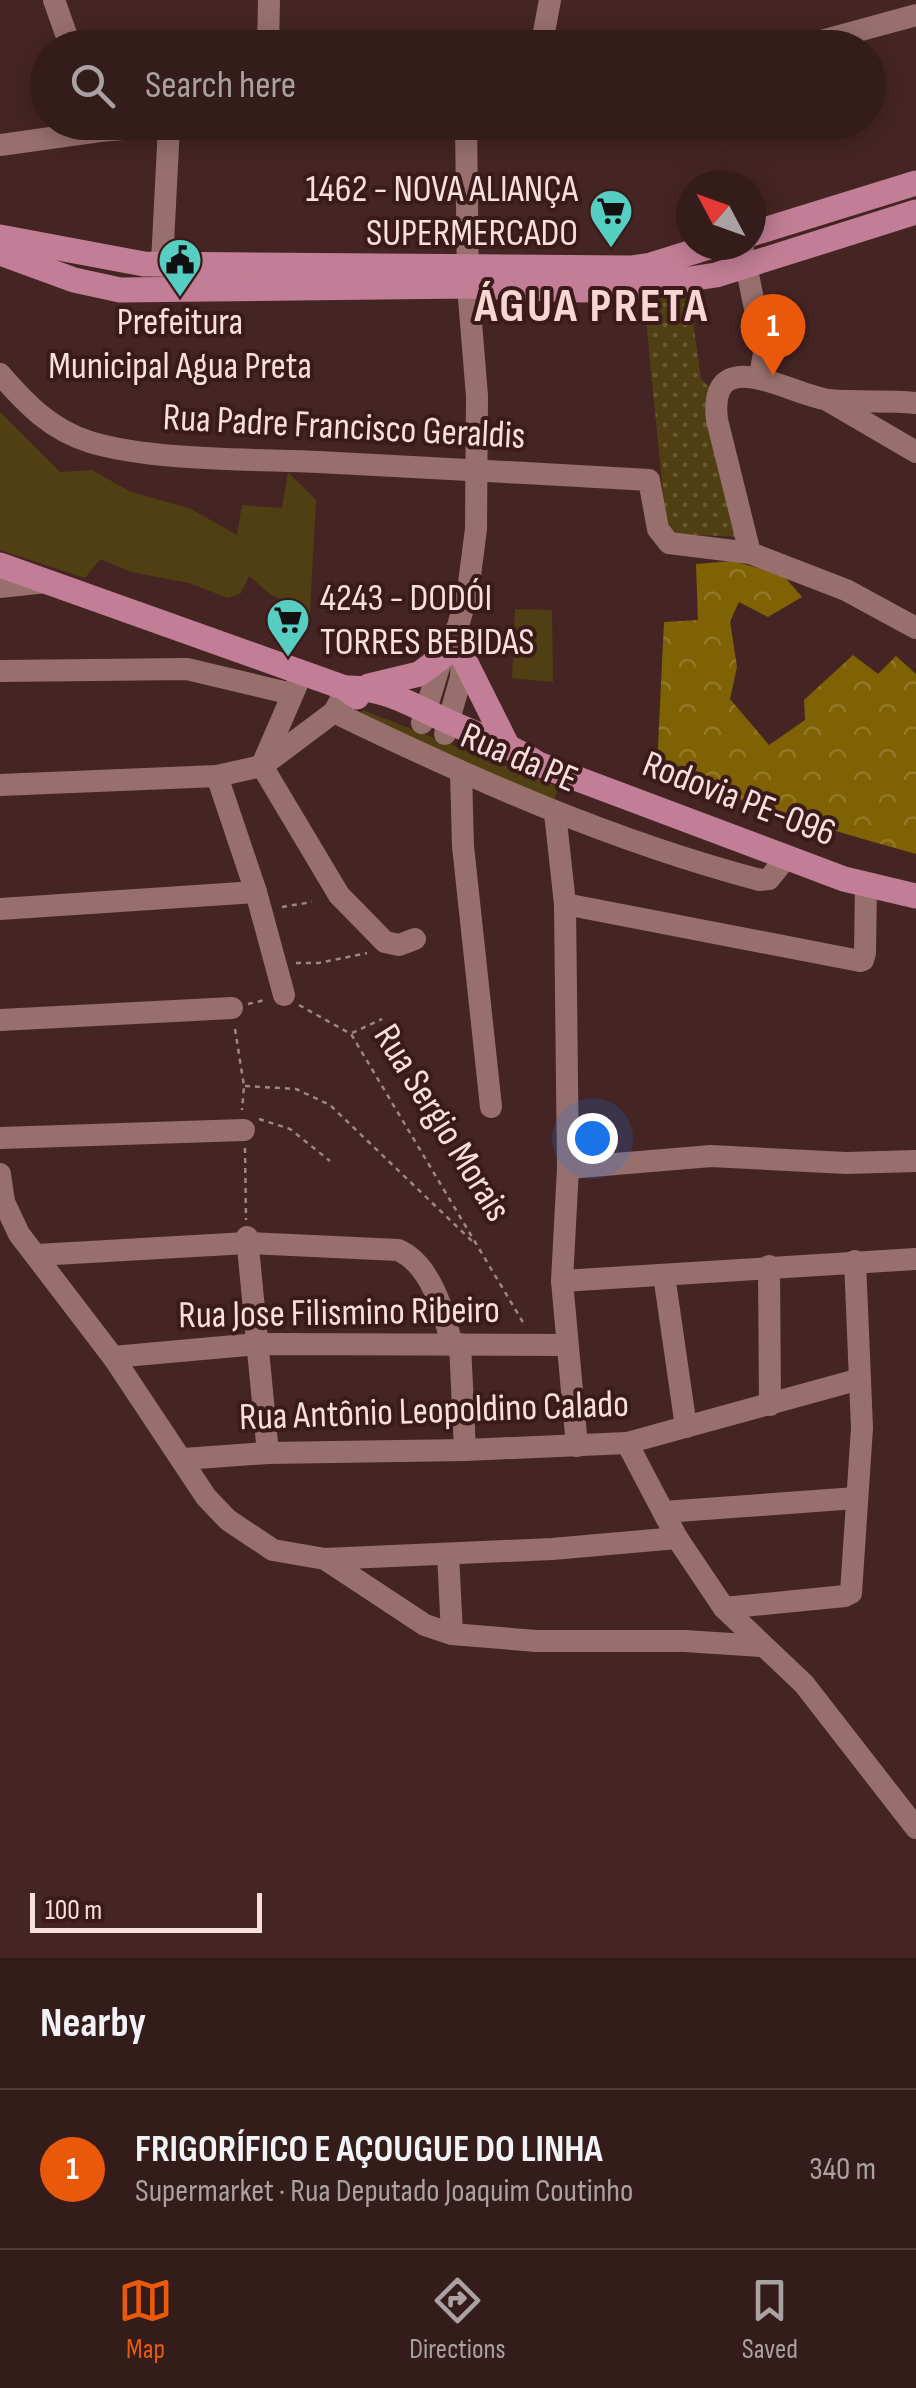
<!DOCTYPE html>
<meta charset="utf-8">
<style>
:root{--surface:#341c1a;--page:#3c2523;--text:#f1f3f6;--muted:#a9a1a2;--line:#4e3a39;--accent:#ea580c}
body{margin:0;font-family:"Sofia Sans Condensed",sans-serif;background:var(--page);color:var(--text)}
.compass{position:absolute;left:676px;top:170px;width:90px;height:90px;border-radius:50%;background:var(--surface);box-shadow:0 5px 25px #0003;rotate:311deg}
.scale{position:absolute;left:30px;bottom:25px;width:232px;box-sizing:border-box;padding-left:10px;border:5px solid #f7e0df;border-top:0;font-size:28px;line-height:35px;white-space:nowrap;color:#f7e0df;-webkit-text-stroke:8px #3a1b1a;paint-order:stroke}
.you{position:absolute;left:592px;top:1138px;width:35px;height:35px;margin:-25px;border:8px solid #fff;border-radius:50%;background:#1a73e8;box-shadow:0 0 0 15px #1a73e833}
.badge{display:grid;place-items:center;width:65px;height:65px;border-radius:50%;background:var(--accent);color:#fff;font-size:32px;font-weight:700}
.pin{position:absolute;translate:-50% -82px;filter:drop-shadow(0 2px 5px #0008)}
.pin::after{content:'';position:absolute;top:52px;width:35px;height:30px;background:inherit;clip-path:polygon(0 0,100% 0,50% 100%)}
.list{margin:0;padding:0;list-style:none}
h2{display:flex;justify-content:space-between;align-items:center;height:130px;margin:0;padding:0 40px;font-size:42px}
h2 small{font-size:32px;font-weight:400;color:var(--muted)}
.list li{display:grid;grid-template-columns:65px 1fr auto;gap:30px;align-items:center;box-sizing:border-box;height:160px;padding:0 40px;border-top:2px solid var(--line)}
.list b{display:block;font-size:38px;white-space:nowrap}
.list p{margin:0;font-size:32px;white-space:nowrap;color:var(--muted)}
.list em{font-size:32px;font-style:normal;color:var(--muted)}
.icon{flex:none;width:55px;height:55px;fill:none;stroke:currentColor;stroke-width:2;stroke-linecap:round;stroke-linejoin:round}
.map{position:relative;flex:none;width:916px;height:1958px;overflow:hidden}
.search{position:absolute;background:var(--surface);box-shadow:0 5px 25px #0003;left:30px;right:30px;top:30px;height:110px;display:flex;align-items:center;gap:25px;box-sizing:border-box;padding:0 35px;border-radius:55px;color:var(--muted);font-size:38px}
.sheet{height:290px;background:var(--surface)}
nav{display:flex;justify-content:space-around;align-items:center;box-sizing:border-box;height:140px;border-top:2px solid var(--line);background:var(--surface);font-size:28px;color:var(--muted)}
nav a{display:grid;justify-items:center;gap:5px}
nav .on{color:var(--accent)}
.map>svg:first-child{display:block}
.grass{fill:#503f12}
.forest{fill:url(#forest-crowns)}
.park{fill:url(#park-dots)}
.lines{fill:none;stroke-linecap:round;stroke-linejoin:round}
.path{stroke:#a18584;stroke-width:2.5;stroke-dasharray:5 5;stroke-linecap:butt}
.minor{stroke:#97706d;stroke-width:22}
.major{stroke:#c27e96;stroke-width:25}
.labels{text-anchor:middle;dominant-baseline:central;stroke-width:8;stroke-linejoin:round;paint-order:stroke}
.poi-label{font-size:38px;fill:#f7e0df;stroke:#3a1b1a;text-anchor:end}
.street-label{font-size:38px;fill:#f7e0df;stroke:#3a1b1a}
.district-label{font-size:48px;font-weight:bold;letter-spacing:2.5px;fill:#f9d6d3;stroke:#3a1b1a}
</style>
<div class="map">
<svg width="916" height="1958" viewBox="0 0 916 1958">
<defs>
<pattern id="forest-crowns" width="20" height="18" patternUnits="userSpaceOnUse" patternTransform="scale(2.5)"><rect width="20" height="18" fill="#7f6203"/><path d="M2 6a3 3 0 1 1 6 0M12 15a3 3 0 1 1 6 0" fill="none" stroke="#927827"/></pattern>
<pattern id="park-dots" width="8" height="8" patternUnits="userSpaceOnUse" patternTransform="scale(2.5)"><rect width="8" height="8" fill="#503f12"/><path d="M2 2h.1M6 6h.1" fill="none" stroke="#6a5a34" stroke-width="1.8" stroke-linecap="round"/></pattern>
</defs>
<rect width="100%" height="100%" fill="#452523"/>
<g class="grass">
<polygon points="0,412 60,472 92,470 131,492 189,508 237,535 242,505 282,508 288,472 316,500 310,613 271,595 249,576 241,593 228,598 189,583 131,572 100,559 85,578 0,550"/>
<polygon points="515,609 552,610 553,682 512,678"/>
<polygon points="363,710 559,787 552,805 358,721"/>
</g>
<path class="forest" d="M733,561L783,575L802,597L768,617L739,602L730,621L737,667L730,699L769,745L805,720L804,700L853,655L878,674L896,656L916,674V854C827,830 741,803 657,767L664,622L698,620L696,564Z"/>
<polygon class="park" points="651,285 688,285 701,379 710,388 739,537 678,534 666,524 644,299"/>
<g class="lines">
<g class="path">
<polyline points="282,907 312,902"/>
<polyline points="296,963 319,963 367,953"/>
<polyline points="248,1004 265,1000"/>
<polyline points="299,1005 351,1034 524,1324"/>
<polyline points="235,1029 244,1086 242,1110"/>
<polyline points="352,1033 382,1019"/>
<polyline points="245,1086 296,1089 330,1105 473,1242"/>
<polyline points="259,1119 290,1129 330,1161"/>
<polyline points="245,1148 246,1220"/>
</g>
<g class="minor">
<polyline points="54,0 71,48"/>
<polyline points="268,48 269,0"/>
<polyline points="541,48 550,0"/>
<polyline points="795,48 916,15"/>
<polyline points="0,145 100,131 204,122"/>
<polyline points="742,245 764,353 760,376"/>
<polyline points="162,263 169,126"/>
<path d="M0,374C26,404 51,430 90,442C153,461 253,459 319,462C429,467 539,474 649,480L658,529L669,543L750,553L846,590L916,628"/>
<polyline points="827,400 916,452"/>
<path d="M750,553L717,420C708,339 792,396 829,400C858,403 887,400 916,403"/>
<polyline points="0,587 46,582"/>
<polyline points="0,671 187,669 292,694"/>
<path d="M334,712C472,779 612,841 760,880L769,879L786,858"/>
<polyline points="422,723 442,657 458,626 468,591 476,529 477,396 468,286 466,122"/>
<polyline points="445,734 461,677 462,649"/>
<polyline points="263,763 298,682"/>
<polyline points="262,766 339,895 385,942 399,945 415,939"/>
<polyline points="461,773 463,846 491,1107"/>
<polyline points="217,776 256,892 284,995"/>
<polyline points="0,785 217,776 262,766 334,712 340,701"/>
<polyline points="555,813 565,904 568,1168 562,1281 577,1446"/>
<polyline points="565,904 860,961 863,960 865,953 866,885"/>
<polyline points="0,909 256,892"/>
<polyline points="0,1020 232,1008"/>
<polyline points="0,1138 244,1130"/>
<polyline points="568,1168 711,1156 846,1163 916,1161"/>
<polyline points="0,1174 4,1202 19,1234 113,1357 206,1497 228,1520 273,1550 325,1559 425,1625 452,1634 536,1641 685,1641 761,1646"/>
<polyline points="247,1237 268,1453"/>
<path d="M37,1255L247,1243L398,1250C431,1264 444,1313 452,1345"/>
<polyline points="769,1266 770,1405"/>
<polyline points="664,1275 686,1427"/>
<polyline points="562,1281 916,1259"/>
<polyline points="460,1344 465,1450"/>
<polyline points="113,1357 257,1344 566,1345"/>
<polyline points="627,1443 677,1538 724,1608 804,1684 916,1828"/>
<polyline points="183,1459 268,1453 465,1450 627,1443 860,1379"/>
<polyline points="664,1512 856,1498"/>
<polyline points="448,1554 452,1634"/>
<polyline points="325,1559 552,1549 677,1538"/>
<polyline points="724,1608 845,1596 851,1593 862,1428 855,1261"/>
</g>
<g class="major">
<polyline points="751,234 916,183"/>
<polyline points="0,237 144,264 631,268 651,265 715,245"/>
<polyline points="0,253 74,280 120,290 468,286 582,290 631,288 716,275 916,212"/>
<polyline points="0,565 345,688 357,697"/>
<polyline points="462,655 508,747"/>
<polyline points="369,686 419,674 442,657"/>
<path d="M345,688C386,686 418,709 454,724C482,737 512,746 538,764L844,879L916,896"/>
</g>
</g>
<defs>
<symbol id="supermarket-pin" viewBox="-11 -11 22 30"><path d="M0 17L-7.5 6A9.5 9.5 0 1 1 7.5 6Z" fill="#57cec2" stroke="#3a1b1a"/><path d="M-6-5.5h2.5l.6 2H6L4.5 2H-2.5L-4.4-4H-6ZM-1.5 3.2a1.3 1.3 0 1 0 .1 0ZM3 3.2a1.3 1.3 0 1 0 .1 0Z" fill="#111"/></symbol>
<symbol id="civic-pin" viewBox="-11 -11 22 30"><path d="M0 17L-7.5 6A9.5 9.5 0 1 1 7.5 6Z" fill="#57cec2" stroke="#3a1b1a"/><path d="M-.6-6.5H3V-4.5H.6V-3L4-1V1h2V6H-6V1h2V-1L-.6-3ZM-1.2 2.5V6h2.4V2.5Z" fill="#111"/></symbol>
</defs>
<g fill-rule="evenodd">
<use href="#supermarket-pin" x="586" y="186" width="50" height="68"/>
<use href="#civic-pin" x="155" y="235" width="50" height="68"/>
<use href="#supermarket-pin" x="263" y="595" width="50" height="68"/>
</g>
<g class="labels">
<g class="poi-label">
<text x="578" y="189">1462 - NOVA ALIANÇA<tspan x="578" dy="44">SUPERMERCADO</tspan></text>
<text x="180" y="322" text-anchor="middle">Prefeitura<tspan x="180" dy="44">Municipal Agua Preta</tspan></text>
<text x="320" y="598" text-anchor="start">4243 - DODÓI<tspan x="320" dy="44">TORRES BEBIDAS</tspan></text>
</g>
<g class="street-label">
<text transform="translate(344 427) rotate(3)">Rua Padre Francisco Geraldis</text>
<text transform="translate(519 758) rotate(23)">Rua da PE</text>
<text transform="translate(739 799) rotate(21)">Rodovia PE-096</text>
<text transform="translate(442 1123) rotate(58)">Rua Sergio Morais</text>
<text transform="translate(339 1313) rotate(-1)">Rua Jose Filismino Ribeiro</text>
<text transform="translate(434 1411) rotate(-2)">Rua Antônio Leopoldino Calado</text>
</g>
<g class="district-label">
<text x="592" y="306">ÁGUA PRETA</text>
</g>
</g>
</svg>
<svg class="compass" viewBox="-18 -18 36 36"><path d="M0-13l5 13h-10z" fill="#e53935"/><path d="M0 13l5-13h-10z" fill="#a9a1a2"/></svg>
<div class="scale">100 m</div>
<div class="you"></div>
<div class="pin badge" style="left:773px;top:376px">1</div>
<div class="search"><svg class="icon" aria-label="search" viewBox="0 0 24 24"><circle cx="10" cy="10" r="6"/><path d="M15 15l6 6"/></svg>Search here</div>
</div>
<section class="sheet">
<h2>Nearby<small></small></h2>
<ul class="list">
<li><span class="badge">1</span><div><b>FRIGORÍFICO E AÇOUGUE DO LINHA</b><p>Supermarket · Rua Deputado Joaquim Coutinho</p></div><em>340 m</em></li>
</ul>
</section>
<nav>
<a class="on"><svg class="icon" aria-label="map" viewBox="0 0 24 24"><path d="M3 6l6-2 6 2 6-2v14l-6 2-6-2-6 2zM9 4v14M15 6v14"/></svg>Map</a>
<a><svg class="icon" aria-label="directions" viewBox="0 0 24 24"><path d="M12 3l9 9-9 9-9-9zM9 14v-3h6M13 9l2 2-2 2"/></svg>Directions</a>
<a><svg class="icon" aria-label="saved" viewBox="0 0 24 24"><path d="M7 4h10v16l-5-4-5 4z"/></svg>Saved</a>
</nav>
